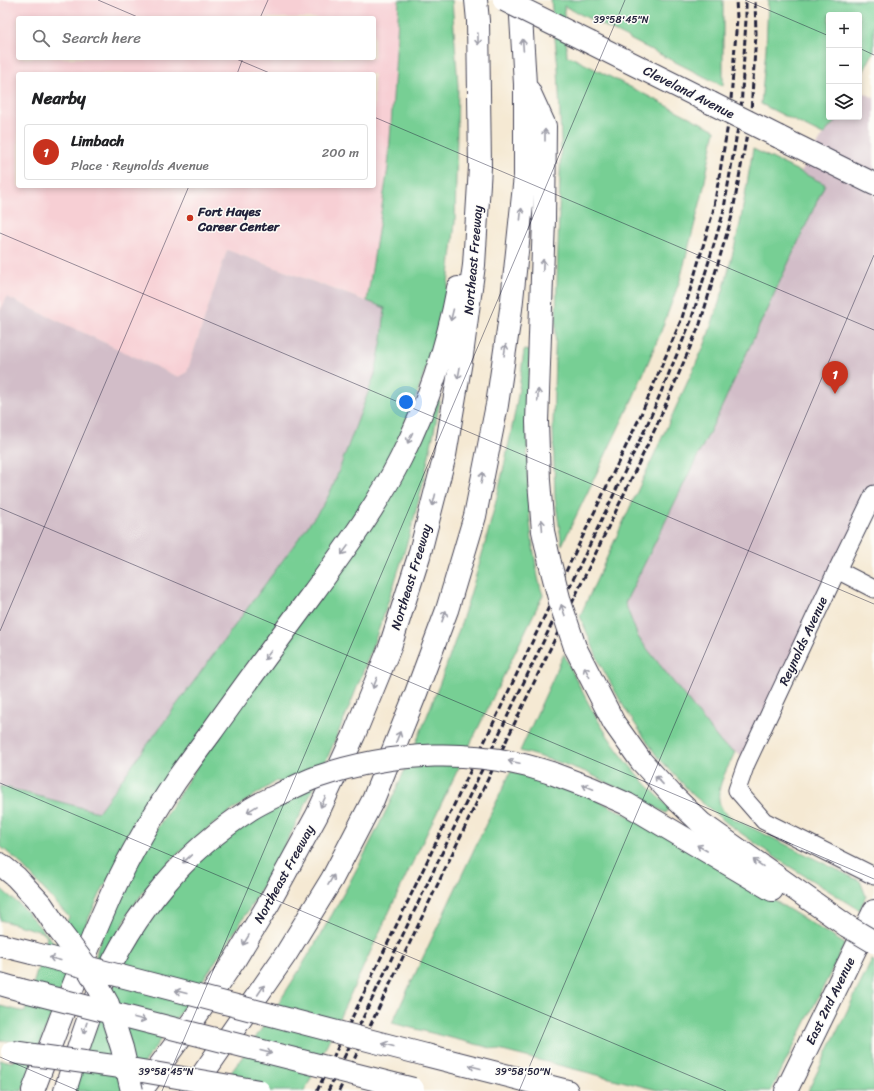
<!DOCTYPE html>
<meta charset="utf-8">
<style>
:root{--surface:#fff;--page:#f2f2f2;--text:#202124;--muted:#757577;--line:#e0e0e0;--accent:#c8321e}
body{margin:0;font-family:Sriracha,sans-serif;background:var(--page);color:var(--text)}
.controls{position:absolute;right:12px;top:12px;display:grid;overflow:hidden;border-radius:4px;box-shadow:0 2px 6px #0003}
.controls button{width:36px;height:36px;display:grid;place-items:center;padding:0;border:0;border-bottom:1px solid var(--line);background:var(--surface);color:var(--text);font:20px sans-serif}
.you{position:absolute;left:406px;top:402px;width:14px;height:14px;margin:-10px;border:3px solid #fff;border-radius:50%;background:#1a73e8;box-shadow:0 0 0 6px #1a73e833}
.badge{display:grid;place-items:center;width:26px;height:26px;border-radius:50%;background:var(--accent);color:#fff;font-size:13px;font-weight:700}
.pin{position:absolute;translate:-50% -33px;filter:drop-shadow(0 1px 2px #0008)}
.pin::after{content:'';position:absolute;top:21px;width:14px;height:12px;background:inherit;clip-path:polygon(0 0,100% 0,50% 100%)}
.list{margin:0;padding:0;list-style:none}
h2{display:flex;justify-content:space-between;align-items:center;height:52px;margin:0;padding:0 16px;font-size:17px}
h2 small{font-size:13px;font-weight:400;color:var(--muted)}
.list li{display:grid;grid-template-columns:26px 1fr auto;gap:12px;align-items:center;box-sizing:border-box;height:56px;margin:0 8px 8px;padding:0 8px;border:1px solid var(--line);border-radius:4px}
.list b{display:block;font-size:15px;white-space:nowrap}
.list p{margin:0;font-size:13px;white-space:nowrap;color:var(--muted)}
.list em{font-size:13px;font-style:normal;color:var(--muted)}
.icon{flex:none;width:22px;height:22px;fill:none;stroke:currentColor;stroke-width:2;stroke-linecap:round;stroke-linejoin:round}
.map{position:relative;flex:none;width:874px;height:1091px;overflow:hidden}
.search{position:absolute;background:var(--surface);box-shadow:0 2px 6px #0003;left:16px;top:16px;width:360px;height:44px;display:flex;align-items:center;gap:10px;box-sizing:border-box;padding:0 14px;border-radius:4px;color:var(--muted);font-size:15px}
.panel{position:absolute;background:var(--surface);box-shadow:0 2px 6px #0003;left:16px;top:72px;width:360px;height:116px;border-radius:4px}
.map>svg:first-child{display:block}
.built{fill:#f7cfd4;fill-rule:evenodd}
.industrial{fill:#d2bdc8}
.green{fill:#77cf94;stroke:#4c7868}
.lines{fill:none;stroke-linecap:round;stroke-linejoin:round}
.street-casing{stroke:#424052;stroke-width:19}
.secondary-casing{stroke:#424052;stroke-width:24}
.primary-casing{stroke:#424052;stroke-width:24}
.highway-casing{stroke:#424052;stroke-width:24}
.street{stroke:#fff;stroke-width:17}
.secondary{stroke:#fff;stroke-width:22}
.primary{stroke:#fff;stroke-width:22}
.highway{stroke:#fff;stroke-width:22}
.rail{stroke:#22223b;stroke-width:3;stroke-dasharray:6 3;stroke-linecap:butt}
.primary-bridge-casing{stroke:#424052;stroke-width:24;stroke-linecap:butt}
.highway-bridge-casing{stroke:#424052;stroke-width:24;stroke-linecap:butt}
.primary-bridge{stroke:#fff;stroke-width:22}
.highway-bridge{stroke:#fff;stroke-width:22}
.oneway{stroke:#9c9ca7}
.ticks{fill:none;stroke:#22223b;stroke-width:1;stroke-opacity:0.45}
.poi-dot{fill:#c8321e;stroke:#fdfcf7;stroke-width:1.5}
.labels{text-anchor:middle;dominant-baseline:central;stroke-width:3;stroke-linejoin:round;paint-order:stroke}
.street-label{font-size:13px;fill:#22223b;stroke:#fdfcf7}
.poi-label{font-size:13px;font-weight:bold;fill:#22223b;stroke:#fdfcf7;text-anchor:start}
.ticks-label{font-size:10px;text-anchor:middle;fill:#22223b;stroke:#fdfcf7;stroke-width:3;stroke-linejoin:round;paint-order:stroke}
</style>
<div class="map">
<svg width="874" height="1091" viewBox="0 0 874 1091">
<rect width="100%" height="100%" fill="#fdfcf7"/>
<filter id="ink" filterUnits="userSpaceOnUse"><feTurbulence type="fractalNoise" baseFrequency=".025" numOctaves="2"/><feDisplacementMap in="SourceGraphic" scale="8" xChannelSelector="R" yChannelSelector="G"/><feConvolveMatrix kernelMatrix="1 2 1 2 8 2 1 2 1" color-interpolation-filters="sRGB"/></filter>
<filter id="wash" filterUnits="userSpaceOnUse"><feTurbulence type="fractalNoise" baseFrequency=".012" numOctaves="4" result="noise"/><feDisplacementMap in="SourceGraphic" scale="16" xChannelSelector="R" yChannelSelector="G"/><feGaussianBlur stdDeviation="0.9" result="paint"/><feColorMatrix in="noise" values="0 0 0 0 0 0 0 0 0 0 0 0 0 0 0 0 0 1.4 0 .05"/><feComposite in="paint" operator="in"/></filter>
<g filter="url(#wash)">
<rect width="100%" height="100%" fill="#f5e9d3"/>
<path class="built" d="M0,0H399L395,69L388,168L367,301L227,250L187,372L178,377L7,297L0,311ZM18,18H374V58H18ZM18,74H374V186H18Z"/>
<g class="industrial">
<polygon points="859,90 874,98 874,490 745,757 735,752 722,744 638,637 625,603 718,415 825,184 801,172 823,135 839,117 859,117"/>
<polygon points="227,250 385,308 382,339 375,374 332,489 324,504 98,812 0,786 0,311 7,297 178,377 187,372"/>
</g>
<g class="green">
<polygon points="399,0 452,0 458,86 455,223 447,293 437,333 419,389 400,437 371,493 104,886 86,924 22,1091 0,1091 0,1060 13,1062 18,1042 0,1040 0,1006 25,1012 47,937 42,932 0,920 0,888 22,907 56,945 69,917 17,860 0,846 0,786 98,812 324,504 332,489 375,374 382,339 385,308 367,301 388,168 395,69"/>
<polygon points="551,0 723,0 723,86 564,6 567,56 571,57 715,130 702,196 680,280 660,334 633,398 562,545 555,498 553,427 561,140 558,68"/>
<polygon points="768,0 874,0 874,51 859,80 859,15 829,15 829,117 839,117 823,135 761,104 766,49"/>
<path d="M753,149L825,184L718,415L625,603L638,637L722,744L735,752C728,769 712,791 722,809C725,813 730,816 734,819L860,881L866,896L860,910L779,860L728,824L693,795L656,755L625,709L600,664L580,616L705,344L724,288L740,224Z"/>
<path d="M524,350L530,351C528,416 524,482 533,547C536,563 537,579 543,595L406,876L305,1091H218C232,1071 247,1051 260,1031C311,956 356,875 394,794C402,778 408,761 415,745C459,642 492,533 513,422C518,399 521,374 524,350Z"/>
<path d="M434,400L440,401C431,447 422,492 409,536C377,644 336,748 284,847C239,934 181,1012 123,1091H73L87,1046L130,945L188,868L289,785L277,781C220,817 162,857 127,917C113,941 102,966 89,991L98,946L139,856Z"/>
<path d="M564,654C582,692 600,729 626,761C639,778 655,793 670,808L666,813L586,772L561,763L520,751Z"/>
<polygon points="511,771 579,791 673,838 845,944 771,1091 661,1091 392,1023"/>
<polygon points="872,960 874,961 874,1091 808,1091"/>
</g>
</g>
<g filter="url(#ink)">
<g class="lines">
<defs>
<g id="street">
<polyline points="874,494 837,570 746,764 737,790 764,821 874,876"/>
<polyline points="837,570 874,589"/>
</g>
<polyline id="secondary" points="786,1091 874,911"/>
<g id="primary">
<polyline points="591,43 711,103"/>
<polyline points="779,137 874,184"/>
</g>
<g id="highway">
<polyline points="529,91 545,126 544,220 537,422 539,481 543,531 550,563"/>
<polyline points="575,647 614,723 641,761 674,797 701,823 847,926"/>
<polyline points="551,773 591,788 627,804 772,890"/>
<polyline points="0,864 16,877 42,905 58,929"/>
<polyline points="0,945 32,953"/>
<polyline points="0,984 21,990"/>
<polyline points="426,1055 567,1091"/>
<path d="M33,1091C56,1031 78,970 104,911C123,866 148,823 175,782C186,766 198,750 210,734C244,686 279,639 313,593C345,549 377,506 401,458C428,404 447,347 458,288"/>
<path d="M65,1091C76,1055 87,1019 102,985C133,913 185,851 251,809C262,802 274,797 286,791"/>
<polyline points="141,1091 194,1019 234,961 269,903 317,815 354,735 390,647 419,556 445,455 462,355 474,265 480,167 478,21 476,0"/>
<polyline points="191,1091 286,954 332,879 373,800 416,693 447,610 475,516 497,405 511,309 525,176 525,84 520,0"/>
</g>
</defs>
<use href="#street" class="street-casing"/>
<use href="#secondary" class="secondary-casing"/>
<use href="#primary" class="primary-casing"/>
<use href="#highway" class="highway-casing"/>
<use href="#street" class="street"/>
<use href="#secondary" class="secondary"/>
<use href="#primary" class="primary"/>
<use href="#highway" class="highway"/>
<g class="rail">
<polyline points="317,1091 639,419 682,318 713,212 730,113 737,18 736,0"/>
<polyline points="328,1091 648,423 691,321 723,214 741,110 746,19 746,0"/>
<polyline points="339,1091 656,427 700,324 732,216 751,112 756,34 755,0"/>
</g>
<defs>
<g id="primary-bridge">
<polyline points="504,0 591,43"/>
<polyline points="711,103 779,137"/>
</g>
<g id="highway-bridge">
<polyline points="550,563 560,602 575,647"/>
<path d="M286,791C296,786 306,781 317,777C393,751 475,747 551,773"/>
<polyline points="847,926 874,942"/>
<polyline points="58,929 87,967 108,1004 122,1048 132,1091"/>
<polyline points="32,953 426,1055"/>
<polyline points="21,990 413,1089"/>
<polyline points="12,1052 113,1066 259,1091"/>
</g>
</defs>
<use href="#primary-bridge" class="primary-bridge-casing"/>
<use href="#highway-bridge" class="highway-bridge-casing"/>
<use href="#primary-bridge" class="primary-bridge"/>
<use href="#highway-bridge" class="highway-bridge"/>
</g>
<defs><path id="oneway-shaft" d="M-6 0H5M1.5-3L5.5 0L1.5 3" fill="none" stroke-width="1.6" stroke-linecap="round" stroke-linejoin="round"/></defs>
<g class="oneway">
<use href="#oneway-shaft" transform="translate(478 39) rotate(89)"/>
<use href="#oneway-shaft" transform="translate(523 45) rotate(-94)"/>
<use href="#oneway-shaft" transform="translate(545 135) rotate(-90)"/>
<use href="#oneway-shaft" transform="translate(521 214) rotate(-84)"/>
<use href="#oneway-shaft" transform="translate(543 265) rotate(-88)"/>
<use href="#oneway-shaft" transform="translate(452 315) rotate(104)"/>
<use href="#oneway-shaft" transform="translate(505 350) rotate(-81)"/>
<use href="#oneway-shaft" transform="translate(459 373) rotate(100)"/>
<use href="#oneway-shaft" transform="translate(538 395) rotate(-88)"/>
<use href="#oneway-shaft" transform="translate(410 438) rotate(115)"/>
<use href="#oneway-shaft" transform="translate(482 478) rotate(-79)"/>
<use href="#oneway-shaft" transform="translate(434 500) rotate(104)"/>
<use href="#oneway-shaft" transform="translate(542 525) rotate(-95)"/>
<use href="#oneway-shaft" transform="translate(345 550) rotate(126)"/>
<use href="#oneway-shaft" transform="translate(563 610) rotate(-109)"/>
<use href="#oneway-shaft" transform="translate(444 616) rotate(-70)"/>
<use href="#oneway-shaft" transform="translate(268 655) rotate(126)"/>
<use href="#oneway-shaft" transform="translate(587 672) rotate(-116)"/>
<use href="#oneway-shaft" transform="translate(375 683) rotate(112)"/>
<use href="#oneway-shaft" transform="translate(398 737) rotate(-68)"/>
<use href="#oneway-shaft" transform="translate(514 762) rotate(-168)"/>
<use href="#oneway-shaft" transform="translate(659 780) rotate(-133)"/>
<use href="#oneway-shaft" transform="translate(588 787) rotate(-158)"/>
<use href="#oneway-shaft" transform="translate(323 802) rotate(115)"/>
<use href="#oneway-shaft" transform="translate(252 809) rotate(148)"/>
<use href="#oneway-shaft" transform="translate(702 848) rotate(-150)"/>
<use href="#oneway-shaft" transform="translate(187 859) rotate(137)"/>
<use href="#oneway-shaft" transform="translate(758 863) rotate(-145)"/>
<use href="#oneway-shaft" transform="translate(331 880) rotate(-60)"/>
<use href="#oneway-shaft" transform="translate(246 940) rotate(121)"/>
<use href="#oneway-shaft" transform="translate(55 959) rotate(-165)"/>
<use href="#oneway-shaft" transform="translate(261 990) rotate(-56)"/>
<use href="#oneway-shaft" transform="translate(181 992) rotate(-166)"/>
<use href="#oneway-shaft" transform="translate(140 1019) rotate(14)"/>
<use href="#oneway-shaft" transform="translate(85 1028) rotate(109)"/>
<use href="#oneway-shaft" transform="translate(388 1045) rotate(-165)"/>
<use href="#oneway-shaft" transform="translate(266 1052) rotate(15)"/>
<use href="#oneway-shaft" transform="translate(475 1067) rotate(-166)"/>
</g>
</g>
<path class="ticks" d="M98,0L140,18M745,0L829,36M260,18L268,0M859,48L874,55M234,58L272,74M237,74L243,58M374,117L874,330M0,233L874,604M0,508L874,879M0,631L189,186M0,783L726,1091M0,1057L79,1091M162,1091L625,0M519,1091L874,255"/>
<circle class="poi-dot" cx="190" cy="218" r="4"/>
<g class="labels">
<g class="street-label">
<text transform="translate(689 92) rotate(27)">Cleveland Avenue</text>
<text transform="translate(473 260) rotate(-85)">Northeast Freeway</text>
<text transform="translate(411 577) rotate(-73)">Northeast Freeway</text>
<text transform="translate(803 641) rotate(-65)">Reynolds Avenue</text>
<text transform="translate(284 874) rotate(-61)">Northeast Freeway</text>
<text transform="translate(830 1001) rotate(-64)">East 2nd Avenue</text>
</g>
<g class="poi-label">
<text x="198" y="211">Fort Hayes<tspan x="198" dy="15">Career Center</tspan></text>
</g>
</g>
<g class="ticks-label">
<text x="621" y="23">39°58'45"N</text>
<text x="166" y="1075">39°58'45"N</text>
<text x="523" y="1075">39°58'50"N</text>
</g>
</svg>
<div class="controls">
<button>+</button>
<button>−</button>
<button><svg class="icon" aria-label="layers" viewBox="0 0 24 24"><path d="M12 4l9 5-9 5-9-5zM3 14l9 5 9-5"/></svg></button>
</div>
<div class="you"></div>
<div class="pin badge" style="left:835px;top:394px">1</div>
<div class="search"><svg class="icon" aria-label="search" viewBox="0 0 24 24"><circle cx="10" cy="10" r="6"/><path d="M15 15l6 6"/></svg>Search here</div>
<section class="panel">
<h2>Nearby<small></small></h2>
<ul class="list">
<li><span class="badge">1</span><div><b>Limbach</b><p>Place · Reynolds Avenue</p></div><em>200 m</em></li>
</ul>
</section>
</div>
